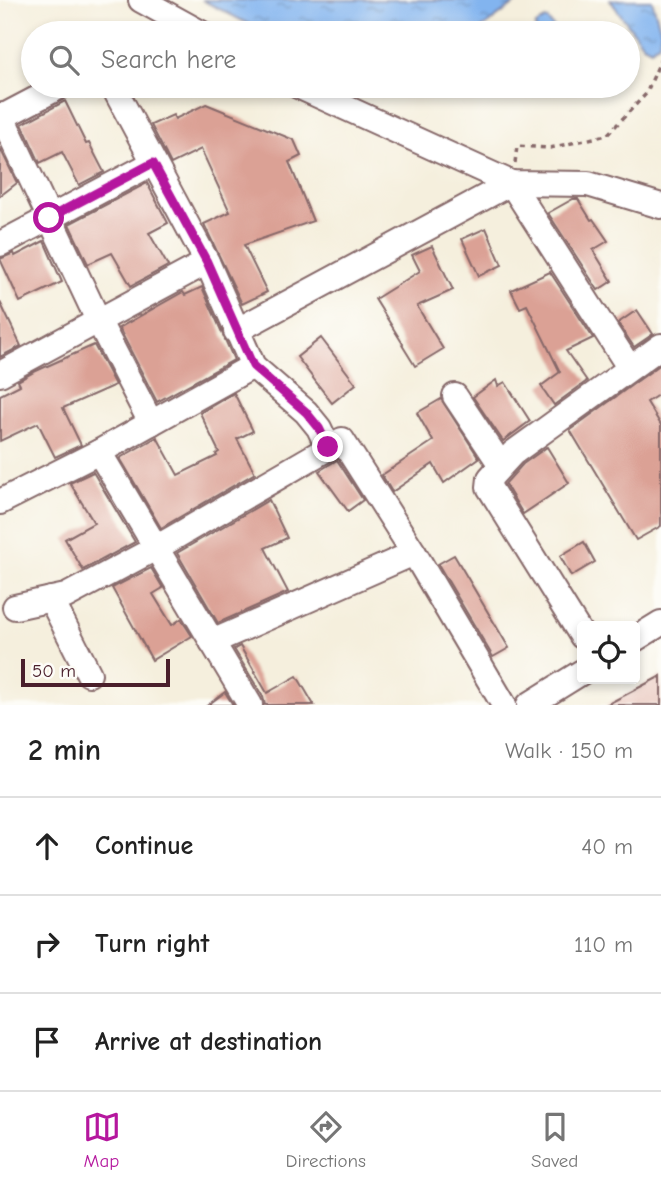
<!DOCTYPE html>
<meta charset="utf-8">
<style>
:root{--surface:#fff;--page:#f2f2f2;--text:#222;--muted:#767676;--line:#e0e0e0;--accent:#b5179e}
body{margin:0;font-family:"Comic Neue",sans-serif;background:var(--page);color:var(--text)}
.controls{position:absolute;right:21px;bottom:21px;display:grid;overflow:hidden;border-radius:7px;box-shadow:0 4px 10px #0003}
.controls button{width:63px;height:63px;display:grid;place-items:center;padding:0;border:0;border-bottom:2px solid var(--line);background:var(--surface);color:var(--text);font:35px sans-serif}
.scale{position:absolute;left:21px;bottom:18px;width:149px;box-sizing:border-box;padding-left:7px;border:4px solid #4a1f2b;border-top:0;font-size:19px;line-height:24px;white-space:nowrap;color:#4a1f2b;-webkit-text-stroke:5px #fdfcf7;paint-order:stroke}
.stop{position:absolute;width:21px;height:21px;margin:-16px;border:5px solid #b5179e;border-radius:50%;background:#fff}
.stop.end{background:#b5179e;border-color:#fff;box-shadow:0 2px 7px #0008}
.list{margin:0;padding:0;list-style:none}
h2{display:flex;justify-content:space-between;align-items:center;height:91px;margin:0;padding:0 28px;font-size:30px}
h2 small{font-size:23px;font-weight:400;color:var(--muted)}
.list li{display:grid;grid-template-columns:46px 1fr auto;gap:21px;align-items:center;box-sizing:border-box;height:98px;padding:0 28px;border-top:2px solid var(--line)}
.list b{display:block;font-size:26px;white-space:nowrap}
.list em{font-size:23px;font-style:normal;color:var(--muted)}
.icon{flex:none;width:38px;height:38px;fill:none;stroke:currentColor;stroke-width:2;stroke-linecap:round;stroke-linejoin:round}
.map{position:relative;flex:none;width:661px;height:705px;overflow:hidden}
.search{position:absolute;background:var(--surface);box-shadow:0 4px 10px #0003;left:21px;right:21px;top:21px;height:77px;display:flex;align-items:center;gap:18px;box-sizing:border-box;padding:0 24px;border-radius:38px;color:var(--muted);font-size:26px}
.sheet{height:385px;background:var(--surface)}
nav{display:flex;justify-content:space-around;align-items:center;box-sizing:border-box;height:98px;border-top:2px solid var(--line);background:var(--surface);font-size:19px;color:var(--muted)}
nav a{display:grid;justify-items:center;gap:4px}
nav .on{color:var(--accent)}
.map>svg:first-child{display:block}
.water{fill:url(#water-ripples);stroke:#666a8d;stroke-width:2}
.building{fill:#dba195}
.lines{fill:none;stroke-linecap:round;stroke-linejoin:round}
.minor-casing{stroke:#866869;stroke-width:28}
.path{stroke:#866869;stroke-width:3.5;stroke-dasharray:5 5;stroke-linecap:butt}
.minor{stroke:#fff;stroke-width:24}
.route{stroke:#b5179e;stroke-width:9}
</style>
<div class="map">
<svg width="661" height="705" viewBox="0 0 661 705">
<defs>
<pattern id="water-ripples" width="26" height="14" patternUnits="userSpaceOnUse" patternTransform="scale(1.75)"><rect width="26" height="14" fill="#82b4ef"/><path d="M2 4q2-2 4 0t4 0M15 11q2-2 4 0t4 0" fill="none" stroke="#6c92c2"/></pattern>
</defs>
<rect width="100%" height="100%" fill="#fdfcf7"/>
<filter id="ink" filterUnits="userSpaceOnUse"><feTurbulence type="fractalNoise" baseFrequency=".0143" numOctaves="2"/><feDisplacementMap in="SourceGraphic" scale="14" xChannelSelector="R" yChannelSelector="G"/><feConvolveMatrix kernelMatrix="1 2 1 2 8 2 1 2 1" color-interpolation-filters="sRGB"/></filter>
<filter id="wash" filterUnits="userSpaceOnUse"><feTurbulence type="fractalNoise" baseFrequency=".00686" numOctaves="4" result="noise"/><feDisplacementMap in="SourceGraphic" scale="28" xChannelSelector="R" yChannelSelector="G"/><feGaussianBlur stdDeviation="1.57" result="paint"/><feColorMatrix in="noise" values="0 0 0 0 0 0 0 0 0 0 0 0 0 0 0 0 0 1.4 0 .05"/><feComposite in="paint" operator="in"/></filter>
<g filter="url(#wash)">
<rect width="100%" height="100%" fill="#f5efdd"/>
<g class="water">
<polygon points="202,0 520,0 475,33 266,33"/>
<polygon points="610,0 652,0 661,31 659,43 651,49 643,45"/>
<polygon points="545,19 548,20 558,33 535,33 536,25"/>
</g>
<g id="blocks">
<g class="building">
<polygon points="65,101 86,144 89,143 104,172 79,185 62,152 40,163 22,124"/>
<polygon points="206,104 294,140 301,156 289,162 313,221 244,245 267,292 242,304 204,224 230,212 201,149 171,164 151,125 173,115 175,119"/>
<polygon points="0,148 17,183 0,196"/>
<polygon points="147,183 168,223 149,233 168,266 131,286 112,253 88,264 69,224"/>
<polygon points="573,199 578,199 591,220 593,219 608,241 593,250 612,281 598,290 548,213"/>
<polygon points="486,228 502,265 479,276 462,239"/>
<polygon points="44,241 62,282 20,302 0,259 14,253 15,256"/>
<polygon points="432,246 453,290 417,306 443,349 415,366 402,345 403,344 375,299 420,271 412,255"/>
<polygon points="550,272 593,338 566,351 587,381 554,405 541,386 560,372 527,305 520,308 511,290"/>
<polygon points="202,287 234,360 157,402 119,328 183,292 185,295"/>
<polygon points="0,302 21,346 0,357"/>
<polygon points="637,310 653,334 634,347 618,323"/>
<polygon points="321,338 356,384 332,403 297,357"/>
<polygon points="94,345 115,385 63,408 81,445 55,457 38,423 0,441 0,395 20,385 18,381 34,372"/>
<polygon points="661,364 661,393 647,402 661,425 661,526 636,540 570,430"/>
<polygon points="496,380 498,386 505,382 530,421 503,441 473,397"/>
<polygon points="234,393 253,431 237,439 255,473 161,528 120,458 157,437 178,475 217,456 216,454 219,452 200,413"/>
<polygon points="441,399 479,458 444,483 433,464 392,492 382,475 433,441 417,413"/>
<polygon points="547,447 569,483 523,514 505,484 523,464"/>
<polygon points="337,460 363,500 348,511 319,471"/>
<polygon points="93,472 135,542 83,570 65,539 94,523 70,483"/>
<polygon points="269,500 287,538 265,548 288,592 218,623 177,553"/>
<polygon points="584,542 595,562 571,576 560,556"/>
<polygon points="454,555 509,648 493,657 438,564"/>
<polygon points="151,568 163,588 153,594 172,625 181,619 192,636 152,660 112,588"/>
<polygon points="240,646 267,693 297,676 314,705 265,705 263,697 234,649"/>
<polygon points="661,676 661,705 606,705"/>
<polygon points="225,692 233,705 208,705"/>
</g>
</g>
</g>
<g filter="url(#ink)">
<use href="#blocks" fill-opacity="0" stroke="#866869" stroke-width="2"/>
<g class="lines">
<defs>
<g id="minor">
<polyline points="141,0 201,33"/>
<polyline points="298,86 511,183 588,184 661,206"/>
<polyline points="0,115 2,117 61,86"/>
<polyline points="2,117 98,320 151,423"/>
<polyline points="511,183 629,367"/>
<polyline points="0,244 153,163"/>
<polyline points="207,262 253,366 306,412 319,428 328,447"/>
<polyline points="236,331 511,183"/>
<polyline points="0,374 207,262 113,86"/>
<polyline points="455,396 501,465"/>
<polyline points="99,452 250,705"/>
<polyline points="0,502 99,452 253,366"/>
<polyline points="51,599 89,674"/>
<polyline points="15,607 66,596 156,548 342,440 414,553 504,705"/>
<polyline points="582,636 489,487 490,478 513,453 661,346"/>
<polyline points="635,639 661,623"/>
<polyline points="212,642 414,553"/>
<polyline points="529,705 582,672"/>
</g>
</defs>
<use href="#minor" class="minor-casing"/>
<polyline class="path" points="515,163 517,146 550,148 607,135 646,94 661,59"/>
<use href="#minor" class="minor"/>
</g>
</g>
<g class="lines" filter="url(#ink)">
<polyline class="route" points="49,218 153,163 207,262 253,366 306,412 319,428 328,447"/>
</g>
</svg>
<div class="controls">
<button><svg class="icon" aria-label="locate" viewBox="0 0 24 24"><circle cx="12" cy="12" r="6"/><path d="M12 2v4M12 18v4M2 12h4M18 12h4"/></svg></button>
</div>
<div class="scale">50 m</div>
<div class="stop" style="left:49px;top:218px"></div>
<div class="stop end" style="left:328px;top:447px"></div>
<div class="search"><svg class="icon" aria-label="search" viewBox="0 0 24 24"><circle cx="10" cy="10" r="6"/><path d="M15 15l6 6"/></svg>Search here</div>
</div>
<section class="sheet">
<h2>2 min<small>Walk · 150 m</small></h2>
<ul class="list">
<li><svg class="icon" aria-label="ahead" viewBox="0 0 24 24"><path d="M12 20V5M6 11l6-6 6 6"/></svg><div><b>Continue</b></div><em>40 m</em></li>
<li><svg class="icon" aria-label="right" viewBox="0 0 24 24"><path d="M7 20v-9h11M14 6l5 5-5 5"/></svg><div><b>Turn right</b></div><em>110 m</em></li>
<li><svg class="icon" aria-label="arrive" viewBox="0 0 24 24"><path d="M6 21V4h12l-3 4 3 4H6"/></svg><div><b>Arrive at destination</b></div></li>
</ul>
</section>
<nav>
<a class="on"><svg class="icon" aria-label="map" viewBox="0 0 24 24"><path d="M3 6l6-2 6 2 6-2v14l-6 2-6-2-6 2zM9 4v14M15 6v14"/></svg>Map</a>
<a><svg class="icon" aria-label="directions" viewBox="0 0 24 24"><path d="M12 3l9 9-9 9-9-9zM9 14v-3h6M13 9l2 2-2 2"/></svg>Directions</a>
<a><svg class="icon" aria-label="saved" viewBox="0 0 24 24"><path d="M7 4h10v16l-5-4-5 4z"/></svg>Saved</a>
</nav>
